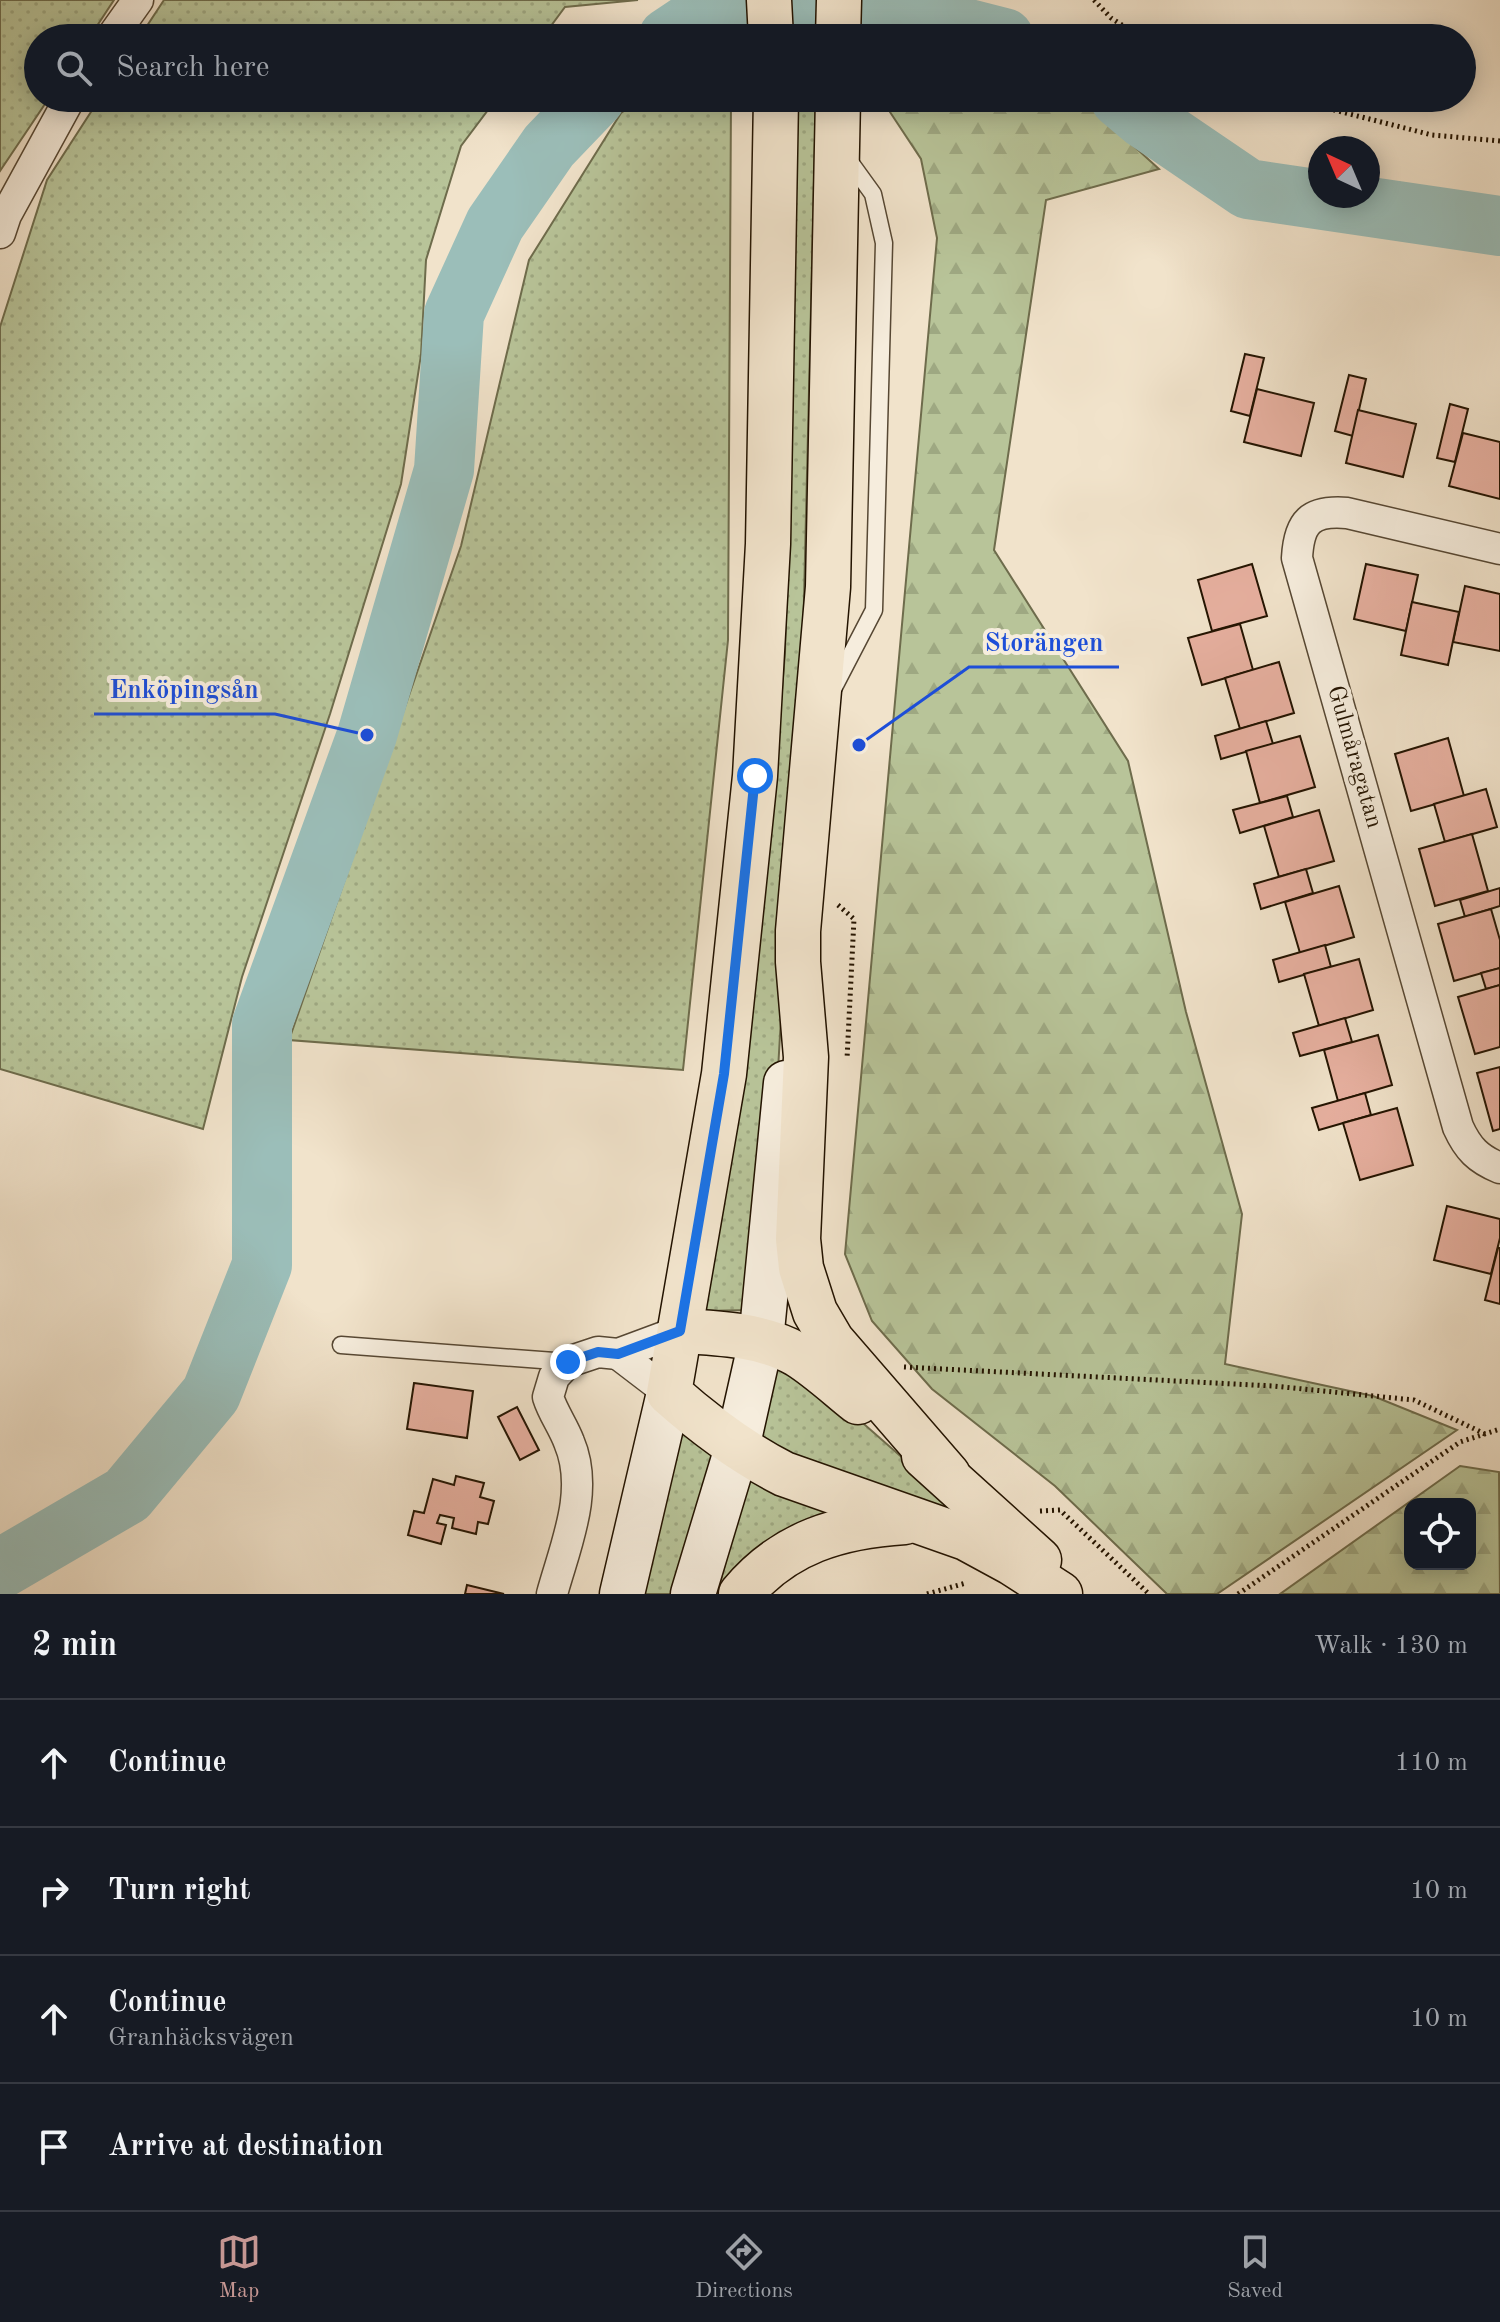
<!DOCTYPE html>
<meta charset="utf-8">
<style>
:root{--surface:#171b24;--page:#242831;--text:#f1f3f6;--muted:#9ea1a6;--line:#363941;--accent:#c59692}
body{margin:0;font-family:"Old Standard TT",serif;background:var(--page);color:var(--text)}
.controls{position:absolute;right:24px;bottom:24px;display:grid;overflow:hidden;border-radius:16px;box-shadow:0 4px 20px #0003}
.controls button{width:72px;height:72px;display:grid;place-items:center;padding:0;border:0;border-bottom:2px solid var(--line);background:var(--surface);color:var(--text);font:40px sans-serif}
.compass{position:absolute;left:1308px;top:136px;width:72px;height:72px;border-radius:50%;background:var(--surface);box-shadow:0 4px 20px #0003;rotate:316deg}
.stop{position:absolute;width:24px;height:24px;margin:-18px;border:6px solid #1a73e8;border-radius:50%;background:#fff}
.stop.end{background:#1a73e8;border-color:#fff;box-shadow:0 2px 8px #0008}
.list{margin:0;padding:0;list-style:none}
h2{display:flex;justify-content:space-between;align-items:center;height:104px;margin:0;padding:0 32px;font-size:34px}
h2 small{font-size:26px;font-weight:400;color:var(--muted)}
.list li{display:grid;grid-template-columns:52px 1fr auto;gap:24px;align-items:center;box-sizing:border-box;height:128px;padding:0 32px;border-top:2px solid var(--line)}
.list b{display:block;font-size:30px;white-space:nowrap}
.list p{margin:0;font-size:26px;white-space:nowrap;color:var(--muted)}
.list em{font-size:26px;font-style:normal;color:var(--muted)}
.icon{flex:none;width:44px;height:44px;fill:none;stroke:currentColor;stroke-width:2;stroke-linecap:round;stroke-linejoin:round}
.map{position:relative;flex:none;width:1500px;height:1594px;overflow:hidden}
.search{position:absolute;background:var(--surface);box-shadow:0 4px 20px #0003;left:24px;right:24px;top:24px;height:88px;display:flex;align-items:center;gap:20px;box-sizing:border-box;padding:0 28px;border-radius:44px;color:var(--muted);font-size:30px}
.sheet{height:616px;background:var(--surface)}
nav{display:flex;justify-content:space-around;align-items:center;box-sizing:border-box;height:112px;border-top:2px solid var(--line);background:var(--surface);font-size:22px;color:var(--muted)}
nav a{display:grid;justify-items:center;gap:4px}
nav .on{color:var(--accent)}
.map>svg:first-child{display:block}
.grass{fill:url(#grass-dots);stroke:#6e6c4c;stroke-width:2}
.forest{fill:url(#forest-firs);stroke:#6e6c4c;stroke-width:2;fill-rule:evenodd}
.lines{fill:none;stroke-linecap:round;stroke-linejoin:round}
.river{stroke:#9bbeb9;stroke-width:60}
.building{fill:#e7b0a0;stroke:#231300;stroke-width:2}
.lane-casing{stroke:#564733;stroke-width:19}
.street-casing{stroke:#564733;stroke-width:33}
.secondary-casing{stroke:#231300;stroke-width:47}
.primary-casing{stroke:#231300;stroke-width:47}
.path{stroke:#231300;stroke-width:5;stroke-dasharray:2 4;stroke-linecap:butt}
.lane{stroke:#f6eddd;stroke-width:16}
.street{stroke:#f6eddd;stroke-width:30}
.secondary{stroke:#f6eddd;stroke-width:44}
.primary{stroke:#f1e3cb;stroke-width:44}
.route{stroke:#1a73e8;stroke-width:10}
.labels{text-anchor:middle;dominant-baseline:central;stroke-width:8;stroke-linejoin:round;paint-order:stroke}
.street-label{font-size:24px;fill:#231300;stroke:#f6eddd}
.leader{fill:none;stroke:#1d4ed8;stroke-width:3}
.callout-dot{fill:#1d4ed8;stroke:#f6eddd;stroke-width:3}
.callout-label{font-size:26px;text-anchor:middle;font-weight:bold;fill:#1d4ed8;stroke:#f6eddd;stroke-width:8;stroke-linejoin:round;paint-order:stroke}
</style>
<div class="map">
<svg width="1500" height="1594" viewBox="0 0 1500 1594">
<defs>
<pattern id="grass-dots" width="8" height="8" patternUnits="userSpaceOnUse" patternTransform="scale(2)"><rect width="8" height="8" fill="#b8c499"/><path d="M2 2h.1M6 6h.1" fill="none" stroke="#9ea882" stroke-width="1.8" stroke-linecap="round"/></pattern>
<pattern id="forest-firs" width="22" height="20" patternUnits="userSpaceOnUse" patternTransform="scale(2)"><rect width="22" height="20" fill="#b8c499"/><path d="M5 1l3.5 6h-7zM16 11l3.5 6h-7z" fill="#9ea882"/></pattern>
</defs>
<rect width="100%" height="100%" fill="#f1e3cb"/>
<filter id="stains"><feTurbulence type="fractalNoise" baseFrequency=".0025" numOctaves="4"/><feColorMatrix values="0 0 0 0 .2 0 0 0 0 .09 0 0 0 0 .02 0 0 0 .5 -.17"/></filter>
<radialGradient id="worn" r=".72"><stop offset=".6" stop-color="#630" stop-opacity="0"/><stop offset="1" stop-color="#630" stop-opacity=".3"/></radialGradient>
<g class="grass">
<polygon points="0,0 114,0 89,38 38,38 38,98 49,98 0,171"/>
<polygon points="164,0 638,0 565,7 542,38 139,38"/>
<polygon points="800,0 818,0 817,38 799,38"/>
<polygon points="100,98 497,98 461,146 426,260 421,355 401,484 330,714 242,977 203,1129 0,1069 0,327 47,180"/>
<polygon points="642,98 731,98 728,640 683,1070 289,1040 461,546 529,260 621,113"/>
<polygon points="798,98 816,98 803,640 773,1156 750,1310 704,1311 770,836 785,653"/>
<polygon points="777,1368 832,1396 962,1510 960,1514 853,1483 757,1437"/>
<polygon points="678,1427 720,1460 684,1594 638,1594"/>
<polygon points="749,1476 847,1509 722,1594 717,1594"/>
</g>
<g class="forest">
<polygon points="886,98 1081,98 1159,169 1046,200 994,550 1128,761 1186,1012 1242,1214 1225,1364 1373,1396 1457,1430 1217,1594 1167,1594 1055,1486 932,1389 872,1321 845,1254 937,238 921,159 886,106"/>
<path d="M1460,1466L1499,1472L1500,1594H1280ZM1410,1504H1470V1564H1410Z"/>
</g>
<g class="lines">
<g class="river">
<polyline points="668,38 720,3 921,17 1004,38"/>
<polyline points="1120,98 1145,119 1248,189 1500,226"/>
<polyline points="0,1569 127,1495 211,1394 262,1265 262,1024 367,735 444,470 454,314 495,224 549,146 595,98"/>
</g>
</g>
<g class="building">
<polygon points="1245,354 1264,358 1250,416 1231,411"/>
<polygon points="1349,375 1366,379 1353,436 1335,431"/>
<polygon points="1257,389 1314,403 1301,456 1244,442"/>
<polygon points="1450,404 1468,409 1455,462 1437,458"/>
<polygon points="1358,410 1416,424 1403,477 1346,463"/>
<polygon points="1463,433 1500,442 1500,499 1449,486"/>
<polygon points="1252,564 1267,616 1212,631 1198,580"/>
<polygon points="1366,564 1418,575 1406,631 1354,619"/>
<polygon points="1465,586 1500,594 1500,651 1453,642"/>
<polygon points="1412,602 1459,612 1448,665 1401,655"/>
<polygon points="1240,624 1253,670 1202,685 1188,638"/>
<polygon points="1279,662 1294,713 1240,729 1225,678"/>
<polygon points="1266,721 1273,744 1221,759 1215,736"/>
<polygon points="1300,736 1315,787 1260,803 1246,751"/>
<polygon points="1448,738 1464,796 1411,811 1395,754"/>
<polygon points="1486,789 1497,827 1445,842 1434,804"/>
<polygon points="1287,796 1293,817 1240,833 1233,810"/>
<polygon points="1319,810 1334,861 1279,877 1264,826"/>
<polygon points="1472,834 1488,891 1435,906 1419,849"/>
<polygon points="1306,869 1313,893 1261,909 1254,884"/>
<polygon points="1339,886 1354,937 1300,953 1285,902"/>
<polygon points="1500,888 1500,906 1465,917 1460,900"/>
<polygon points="1491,909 1500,940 1500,968 1454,981 1438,924"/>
<polygon points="1325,945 1331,967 1279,982 1273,960"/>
<polygon points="1359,959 1373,1010 1319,1026 1304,974"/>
<polygon points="1500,968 1500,985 1486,989 1481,973"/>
<polygon points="1500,985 1500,1047 1475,1054 1458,997"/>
<polygon points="1345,1018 1352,1042 1300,1056 1293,1033"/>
<polygon points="1378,1035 1392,1085 1338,1101 1324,1050"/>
<polygon points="1500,1067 1500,1129 1493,1131 1477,1073"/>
<polygon points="1365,1093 1371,1115 1319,1130 1312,1108"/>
<polygon points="1397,1108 1413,1165 1360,1180 1343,1123"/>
<polygon points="1447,1206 1500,1219 1500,1238 1491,1274 1434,1260"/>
<polygon points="1498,1248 1500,1248 1500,1304 1485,1300"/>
<polygon points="414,1383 473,1391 467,1438 407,1429"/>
<polygon points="517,1407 539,1450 520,1460 498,1417"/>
<polygon points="456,1476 484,1483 480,1497 494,1501 488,1524 478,1522 476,1534 452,1528 454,1518 440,1515 437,1523 446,1525 441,1544 408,1535 414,1511 424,1513 433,1479 454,1485"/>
<polygon points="467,1585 504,1594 465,1594"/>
</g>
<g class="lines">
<defs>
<g id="lane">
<polyline points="834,687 874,610 884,243 873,194 847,158"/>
<polyline points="341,1345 568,1362"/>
</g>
<g id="street">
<polyline points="111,38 138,0"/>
<polyline points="0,233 6,215 70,98"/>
<path d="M1500,549L1347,513C1310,510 1299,522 1297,558L1458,1127C1468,1149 1478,1159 1500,1168"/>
<polyline points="618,1354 669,1393"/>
<path d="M552,1594C565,1546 590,1491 569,1442C563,1426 553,1413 548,1397L554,1377L568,1362L598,1352L618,1354L680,1331"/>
</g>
<g id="secondary">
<polyline points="622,1594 669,1393"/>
<polyline points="693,1594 737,1448 761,1341 786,1083"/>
</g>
<g id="primary">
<polyline points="769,0 771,38"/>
<polyline points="838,38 839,0"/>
<path d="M776,98L768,544L755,776L724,1074L669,1393C705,1425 741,1452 784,1474L966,1538L1012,1563L1060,1594"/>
<polyline points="838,98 828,587 798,931 798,962 806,1057 798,1239 801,1268 815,1312 832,1341 948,1475"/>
<path d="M680,1331C720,1333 763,1335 798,1355C819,1368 839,1387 858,1402"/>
<polyline points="924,1456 1039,1560"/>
<path d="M741,1594C784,1542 840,1526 905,1522"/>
</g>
</defs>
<use href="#lane" class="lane-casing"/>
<use href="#street" class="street-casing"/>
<use href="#secondary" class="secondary-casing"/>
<use href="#primary" class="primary-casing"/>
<g class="path">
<polyline points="1094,0 1111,18 1142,38"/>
<polyline points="1287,98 1432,135 1500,141"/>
<polyline points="838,905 854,919 847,1059"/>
<polyline points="904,1367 1273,1386 1414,1400 1485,1434"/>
<polyline points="1040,1511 1060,1510 1149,1594"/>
<polyline points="927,1594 966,1583"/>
<polyline points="1238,1594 1460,1442 1500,1429"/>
</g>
<use href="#lane" class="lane"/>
<use href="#street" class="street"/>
<use href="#secondary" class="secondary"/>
<use href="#primary" class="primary"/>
</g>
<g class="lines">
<polyline class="route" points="568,1362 598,1352 618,1354 680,1331 724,1074 755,776"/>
</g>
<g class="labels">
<g class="street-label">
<text transform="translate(1354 757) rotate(74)">Gulmåragatan</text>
</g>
</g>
<path class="leader" d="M859 745L969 667H1119M367 735L275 714H94"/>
<g class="callout-dot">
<circle cx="859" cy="745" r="8"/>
<circle cx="367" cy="735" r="8"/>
</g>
<g class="callout-label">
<text x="1044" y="651">Storängen</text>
<text x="184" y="698">Enköpingsån</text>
</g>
<rect width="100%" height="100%" filter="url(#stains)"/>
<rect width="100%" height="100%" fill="url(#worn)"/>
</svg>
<div class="controls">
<button><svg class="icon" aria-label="locate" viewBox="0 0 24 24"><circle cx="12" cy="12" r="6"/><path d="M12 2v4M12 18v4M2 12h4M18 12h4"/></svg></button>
</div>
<svg class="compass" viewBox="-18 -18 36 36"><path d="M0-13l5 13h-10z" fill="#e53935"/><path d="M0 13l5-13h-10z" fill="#9ea1a6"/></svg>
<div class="stop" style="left:755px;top:776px"></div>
<div class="stop end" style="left:568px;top:1362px"></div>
<div class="search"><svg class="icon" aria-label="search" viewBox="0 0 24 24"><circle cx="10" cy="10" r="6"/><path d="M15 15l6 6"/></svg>Search here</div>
</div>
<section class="sheet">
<h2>2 min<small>Walk · 130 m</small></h2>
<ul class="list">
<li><svg class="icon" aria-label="ahead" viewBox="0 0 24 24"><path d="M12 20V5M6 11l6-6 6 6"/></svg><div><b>Continue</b></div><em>110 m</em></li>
<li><svg class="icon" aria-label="right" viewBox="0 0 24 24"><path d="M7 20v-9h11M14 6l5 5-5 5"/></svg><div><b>Turn right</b></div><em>10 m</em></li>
<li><svg class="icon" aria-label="ahead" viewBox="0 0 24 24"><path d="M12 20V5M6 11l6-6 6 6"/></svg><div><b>Continue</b><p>Granhäcksvägen</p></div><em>10 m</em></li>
<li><svg class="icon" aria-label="arrive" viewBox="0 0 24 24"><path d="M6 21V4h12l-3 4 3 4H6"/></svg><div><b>Arrive at destination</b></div></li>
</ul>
</section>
<nav>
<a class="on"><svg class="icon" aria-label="map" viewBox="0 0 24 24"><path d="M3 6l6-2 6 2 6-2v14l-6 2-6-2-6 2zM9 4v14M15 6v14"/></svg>Map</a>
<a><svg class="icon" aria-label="directions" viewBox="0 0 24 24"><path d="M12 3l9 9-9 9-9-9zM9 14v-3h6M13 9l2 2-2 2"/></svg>Directions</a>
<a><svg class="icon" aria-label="saved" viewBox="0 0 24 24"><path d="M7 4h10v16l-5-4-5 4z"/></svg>Saved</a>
</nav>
